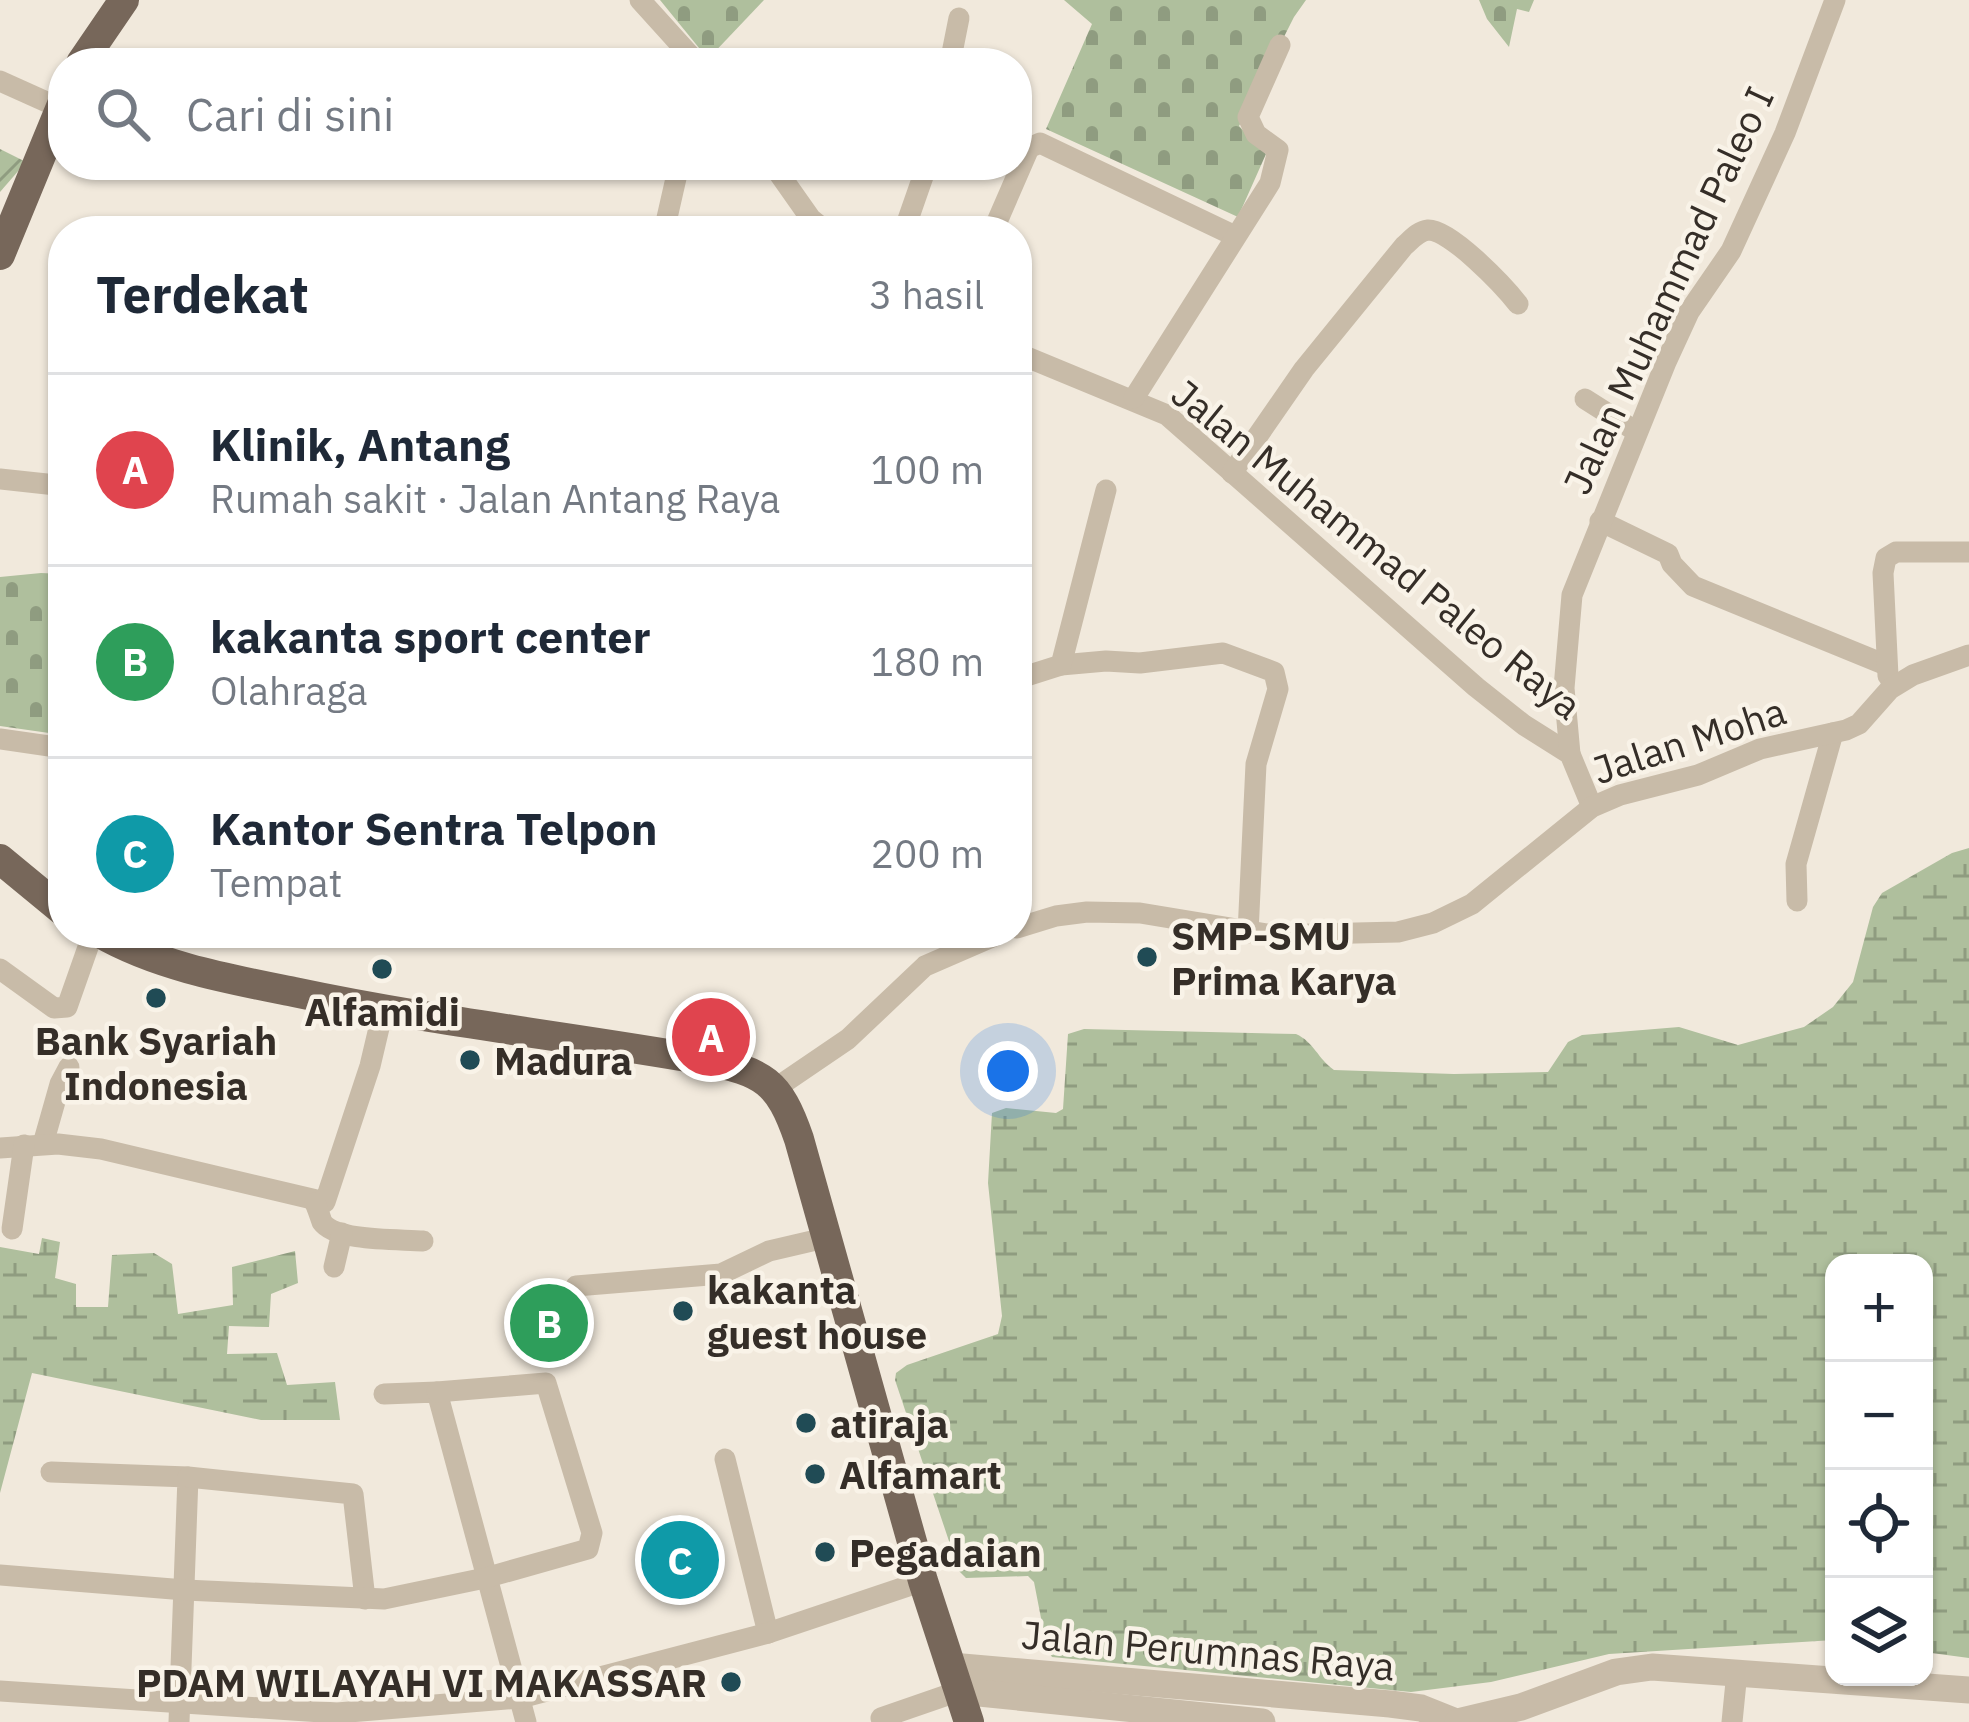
<!DOCTYPE html>
<html lang="id">
<meta charset="utf-8">
<style>
:root{--surface:#fff;--page:#f2f2f3;--text:#1f2937;--muted:#747a83;--line:#e0e1e3;--accent:#0f766e}
body{margin:0;font-family:"IBM Plex Sans",sans-serif;background:var(--page);color:var(--text)}
.controls{position:absolute;right:36px;bottom:36px;display:grid;overflow:hidden;border-radius:24px;box-shadow:0 3px 9px #0004}
.controls button{width:108px;height:108px;display:grid;place-items:center;padding:0;border:0;border-bottom:3px solid var(--line);background:var(--surface);color:var(--text);font:60px sans-serif}
.you{position:absolute;left:1008px;top:1071px;width:42px;height:42px;margin:-30px;border:9px solid #fff;border-radius:50%;background:#1a73e8;box-shadow:0 0 0 18px #1a73e833}
.badge{display:grid;place-items:center;width:78px;height:78px;border-radius:50%;background:var(--accent);color:#fff;font-size:39px;font-weight:700}
.pin{position:absolute;translate:-50% -50%;border:6px solid #fff;box-shadow:0 3px 12px #0006}
.list{margin:0;padding:0;list-style:none}
h2{display:flex;justify-content:space-between;align-items:center;height:156px;margin:0;padding:0 48px;font-size:51px}
h2 small{font-size:39px;font-weight:400;color:var(--muted)}
.list li{display:grid;grid-template-columns:78px 1fr auto;gap:36px;align-items:center;box-sizing:border-box;height:192px;padding:0 48px;border-top:3px solid var(--line)}
.list b{display:block;font-size:45px;white-space:nowrap}
.list p{margin:0;font-size:39px;white-space:nowrap;color:var(--muted)}
.list em{font-size:39px;font-style:normal;color:var(--muted)}
.icon{flex:none;width:66px;height:66px;fill:none;stroke:currentColor;stroke-width:2;stroke-linecap:round;stroke-linejoin:round}
.map{position:relative;flex:none;width:1969px;height:1722px;overflow:hidden}
.search{position:absolute;background:var(--surface);box-shadow:0 3px 9px #0004;left:48px;top:48px;width:984px;height:132px;display:flex;align-items:center;gap:30px;box-sizing:border-box;padding:0 42px;border-radius:48px;color:var(--muted);font-size:45px}
.panel{position:absolute;background:var(--surface);box-shadow:0 3px 9px #0004;left:48px;top:216px;width:984px;height:732px;border-radius:48px}
.map>svg:first-child{display:block}
.wetland{fill:url(#wetland-marsh)}
.cemetery{fill:url(#cemetery-stones)}
.garden{fill:url(#garden-furrows)}
.lines{fill:none;stroke-linecap:round;stroke-linejoin:round}
.minor{stroke:#c8bba8;stroke-width:21}
.tertiary{stroke:#c8bba8;stroke-width:27}
.primary{stroke:#77675a;stroke-width:30}
.poi-dot{fill:#204b55;stroke:#f9f3e8;stroke-width:4.5}
.labels{text-anchor:middle;dominant-baseline:central;stroke-width:9;stroke-linejoin:round;paint-order:stroke}
.street-label{font-size:39px;fill:#352e28;stroke:#f9f3e8}
.poi-label{font-size:39px;font-weight:bold;fill:#352e28;stroke:#f9f3e8;text-anchor:start}
</style>
<div class="map">
<svg width="1969" height="1722" viewBox="0 0 1969 1722">
<defs>
<pattern id="wetland-marsh" width="20" height="14" patternUnits="userSpaceOnUse" patternTransform="scale(3)"><rect width="20" height="14" fill="#afbf9d"/><path d="M1 5h8M5 5V1M11 12h8M15 12V8" fill="none" stroke="#8f9c80"/></pattern>
<pattern id="cemetery-stones" width="16" height="16" patternUnits="userSpaceOnUse" patternTransform="scale(3)"><rect width="16" height="16" fill="#afbf9d"/><path d="M2 7V4a2 2 0 0 1 4 0v3zM10 15v-3a2 2 0 0 1 4 0v3z" fill="#8f9c80"/></pattern>
<pattern id="garden-furrows" width="10" height="10" patternUnits="userSpaceOnUse" patternTransform="scale(3)"><rect width="10" height="10" fill="#afbf9d"/><path d="M-1 1l2-2M0 10L10 0M9 11l2-2" fill="none" stroke="#8f9c80"/></pattern>
</defs>
<rect width="100%" height="100%" fill="#f1e9dc"/>
<g class="wetland">
<path d="M1969,848V1658L1924,1652V1263H1834V1640L1609,1654L1491,1682L1411,1692L1052,1657L1047,1649L1034,1582L1028,1576L966,1578L959,1571L895,1380L896,1373L907,1365L998,1334L1002,1316L988,1183L992,1113L1006,1108L1056,1113L1063,1109L1068,1034L1084,1029L1296,1034C1314,1042 1318,1059 1334,1070L1454,1074L1548,1072L1568,1042L1582,1035L1679,1027L1738,1045L1804,1027L1833,1007L1853,982L1873,907L1882,893L1952,853Z"/>
<polygon points="42,1238 60,1242 55,1278 76,1284 76,1307 108,1307 112,1255 154,1253 172,1264 178,1314 233,1305 232,1267 295,1251 298,1283 271,1294 269,1327 229,1326 227,1354 277,1353 287,1385 335,1382 340,1420 261,1420 32,1373 0,1493 0,1247 39,1254"/>
</g>
<g class="cemetery">
<polygon points="660,0 764,0 708,59"/>
<polygon points="1064,0 1306,0 1294,17 1239,126 1266,154 1238,217 1046,129 1092,24"/>
<polygon points="1479,0 1534,0 1529,12 1517,9 1509,47 1487,19"/>
<polygon points="41,573 63,574 63,735 0,726 0,577"/>
</g>
<polygon class="garden" points="0,149 26,162 0,192"/>
<g class="lines">
<g class="minor">
<polyline points="640,0 697,63"/>
<polyline points="950,63 959,18"/>
<polyline points="0,81 60,108"/>
<polyline points="773,165 811,219 826,231"/>
<polyline points="664,231 679,165"/>
<polyline points="904,231 927,165"/>
<polyline points="993,231 1029,148 1040,143 1235,236"/>
<polyline points="1017,353 1167,415 1476,687 1524,725 1570,754 1592,807"/>
<polyline points="1134,398 1270,183 1278,150 1256,134 1248,117 1280,45"/>
<polyline points="1585,399 1637,432"/>
<path d="M1232,473L1304,369L1404,246C1411,240 1418,231 1428,230C1450,229 1504,286 1518,304"/>
<polyline points="0,479 56,485"/>
<polyline points="1600,521 1668,554 1672,564 1693,586 1886,665"/>
<polyline points="1061,665 1106,661 1140,663 1223,653 1274,672 1278,689 1256,764 1248,933"/>
<polyline points="1888,676 1883,573 1886,558 1896,552 1969,552"/>
<polyline points="1017,679 1061,665 1106,490"/>
<polyline points="0,739 63,748"/>
<polyline points="1570,754 1564,688 1572,595 1666,362 1689,312 1731,251 1785,133 1835,0"/>
<polyline points="1797,901 1796,864 1833,733"/>
<polyline points="1017,928 1056,916 1087,912 1140,913 1272,935 1398,932 1433,923 1472,904 1592,807 1620,795 1698,775 1760,749 1846,730 1859,724 1890,689 1913,675 1969,655"/>
<polyline points="0,969 54,1008 67,1007 93,933"/>
<polyline points="776,1088 848,1039 925,966 1001,933"/>
<polyline points="43,1144 60,1084 69,1067"/>
<polyline points="0,1148 58,1144 101,1149 325,1202 370,1066 383,1011"/>
<path d="M315,1203C316,1205 321,1219 322,1222C336,1242 400,1239 423,1241"/>
<polyline points="12,1229 24,1145"/>
<polyline points="334,1267 342,1233"/>
<polyline points="576,1286 721,1274 769,1251 829,1237"/>
<polyline points="384,1394 437,1392 526,1722"/>
<polyline points="725,1459 768,1633"/>
<polyline points="51,1472 188,1477 179,1722"/>
<polyline points="188,1477 353,1494 365,1599"/>
<polyline points="0,1575 185,1590 384,1599 485,1578 588,1549 592,1533 546,1383 437,1392"/>
<polyline points="0,1691 337,1713 520,1698 768,1633 923,1581"/>
<polyline points="881,1718 959,1691"/>
<polyline points="1732,1722 1737,1672"/>
</g>
<g class="tertiary">
<polyline points="951,1666 1390,1704 1421,1708 1456,1722"/>
<polyline points="959,1691 1262,1722"/>
<polyline points="1458,1722 1521,1707 1616,1672 1652,1667 1969,1690"/>
</g>
<g class="primary">
<polyline points="81,63 124,0"/>
<polyline points="0,255 63,102"/>
<polyline points="0,859 63,911"/>
<path d="M100,933C157,966 229,979 294,992C430,1021 567,1036 704,1060C764,1072 779,1081 799,1139L923,1581L969,1722"/>
</g>
</g>
<g class="poi-dot">
<circle cx="1147" cy="957" r="12"/>
<circle cx="382" cy="969" r="12"/>
<circle cx="156" cy="998" r="12"/>
<circle cx="470" cy="1060" r="12"/>
<circle cx="683" cy="1311" r="12"/>
<circle cx="806" cy="1423" r="12"/>
<circle cx="815" cy="1474" r="12"/>
<circle cx="825" cy="1552" r="12"/>
<circle cx="731" cy="1682" r="12"/>
</g>
<g class="labels">
<g class="street-label">
<text transform="translate(1668 290) rotate(-65)">Jalan Muhammad Paleo I</text>
<text transform="translate(1377 549) rotate(39)">Jalan Muhammad Paleo Raya</text>
<text transform="translate(1689 740) rotate(-18)">Jalan Moha</text>
<text transform="translate(1208 1650) rotate(5)">Jalan Perumnas Raya</text>
</g>
<g class="poi-label">
<text x="1171" y="935">SMP-SMU<tspan x="1171" dy="45">Prima Karya</tspan></text>
<text x="382" y="1011" text-anchor="middle">Alfamidi</text>
<text x="156" y="1040" text-anchor="middle">Bank Syariah<tspan x="156" dy="45">Indonesia</tspan></text>
<text x="494" y="1060">Madura</text>
<text x="707" y="1289">kakanta<tspan x="707" dy="45">guest house</tspan></text>
<text x="830" y="1423">atiraja</text>
<text x="839" y="1474">Alfamart</text>
<text x="849" y="1552">Pegadaian</text>
<text x="707" y="1682" text-anchor="end">PDAM WILAYAH VI MAKASSAR</text>
</g>
</g>
</svg>
<div class="controls">
<button>+</button>
<button>−</button>
<button><svg class="icon" aria-label="locate" viewBox="0 0 24 24"><circle cx="12" cy="12" r="6"/><path d="M12 2v4M12 18v4M2 12h4M18 12h4"/></svg></button>
<button><svg class="icon" aria-label="layers" viewBox="0 0 24 24"><path d="M12 4l9 5-9 5-9-5zM3 14l9 5 9-5"/></svg></button>
</div>
<div class="you"></div>
<div class="pin badge" style="left:711px;top:1037px;background:#e0444e">A</div>
<div class="pin badge" style="left:549px;top:1323px;background:#2e9e5b">B</div>
<div class="pin badge" style="left:680px;top:1560px;background:#0f9aa8">C</div>
<div class="search"><svg class="icon" aria-label="search" viewBox="0 0 24 24"><circle cx="10" cy="10" r="6"/><path d="M15 15l6 6"/></svg>Cari di sini</div>
<section class="panel">
<h2>Terdekat<small>3 hasil</small></h2>
<ul class="list">
<li><span class="badge" style="background:#e0444e">A</span><div><b>Klinik, Antang</b><p>Rumah sakit · Jalan Antang Raya</p></div><em>100 m</em></li>
<li><span class="badge" style="background:#2e9e5b">B</span><div><b>kakanta sport center</b><p>Olahraga</p></div><em>180 m</em></li>
<li><span class="badge" style="background:#0f9aa8">C</span><div><b>Kantor Sentra Telpon</b><p>Tempat</p></div><em>200 m</em></li>
</ul>
</section>
</div>
